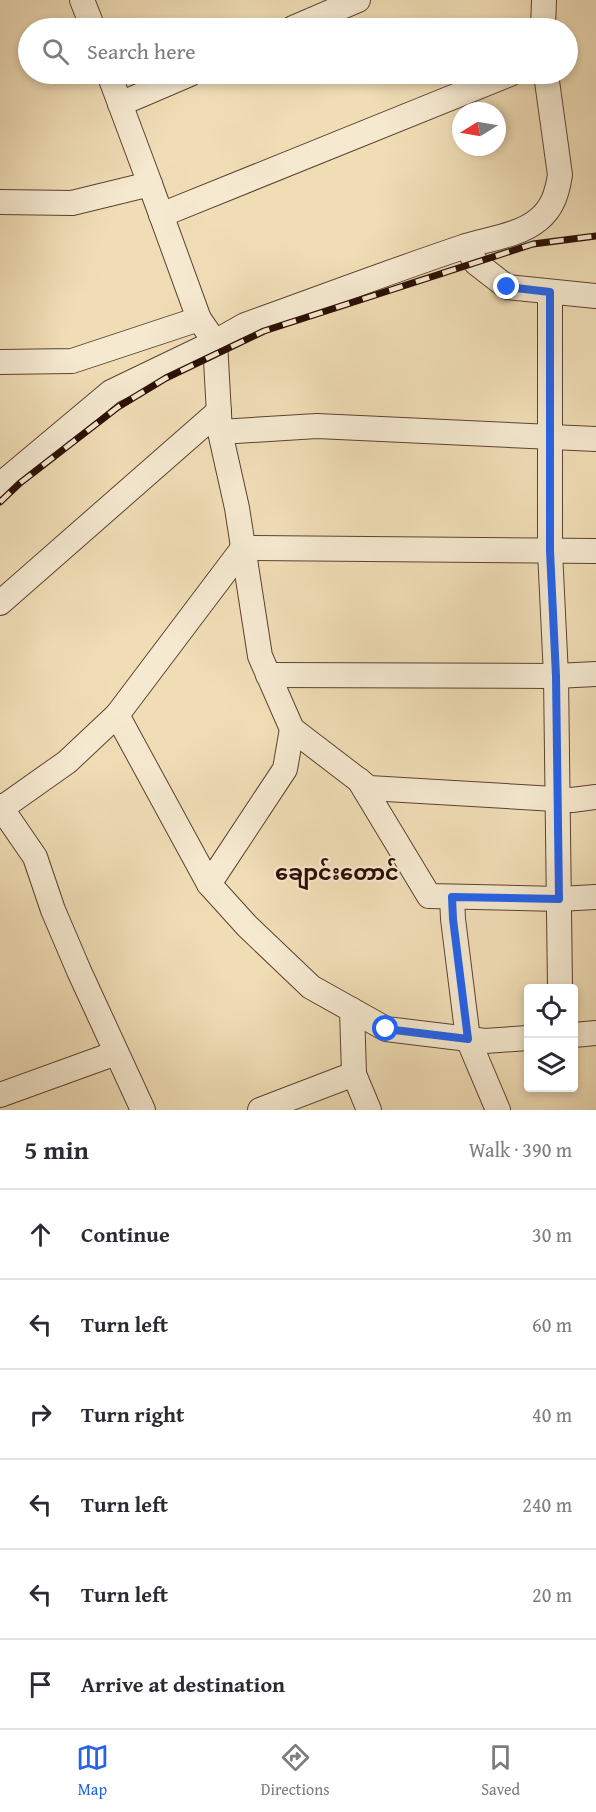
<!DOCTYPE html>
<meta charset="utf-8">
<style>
:root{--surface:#fff;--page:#f7f7f7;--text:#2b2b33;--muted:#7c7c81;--line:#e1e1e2;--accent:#2563eb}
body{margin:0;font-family:"Gentium Book Plus","Noto Sans Myanmar",serif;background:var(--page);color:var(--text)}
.controls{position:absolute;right:18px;bottom:18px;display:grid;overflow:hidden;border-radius:6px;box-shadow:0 3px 9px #0003}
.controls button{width:54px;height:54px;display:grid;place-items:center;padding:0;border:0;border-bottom:2px solid var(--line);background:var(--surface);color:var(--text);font:30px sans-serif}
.compass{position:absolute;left:452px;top:102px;width:54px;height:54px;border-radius:50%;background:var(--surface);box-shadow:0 3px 9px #0003;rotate:259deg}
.stop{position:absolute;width:18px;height:18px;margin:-14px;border:4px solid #2563eb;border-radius:50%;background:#fff}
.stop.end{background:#2563eb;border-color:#fff;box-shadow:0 2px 6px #0008}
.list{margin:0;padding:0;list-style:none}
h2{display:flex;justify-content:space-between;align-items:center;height:78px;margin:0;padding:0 24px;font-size:26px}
h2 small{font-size:20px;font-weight:400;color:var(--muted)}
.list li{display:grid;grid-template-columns:39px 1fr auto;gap:18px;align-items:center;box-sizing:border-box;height:90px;padding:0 24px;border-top:2px solid var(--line)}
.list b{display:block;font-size:22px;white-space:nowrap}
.list em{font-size:20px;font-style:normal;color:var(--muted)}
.icon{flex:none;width:33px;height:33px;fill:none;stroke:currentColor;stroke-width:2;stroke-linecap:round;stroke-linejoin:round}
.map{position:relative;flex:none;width:596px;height:1110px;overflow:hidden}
.search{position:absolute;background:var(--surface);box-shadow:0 3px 9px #0003;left:18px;right:18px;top:18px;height:66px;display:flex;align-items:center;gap:15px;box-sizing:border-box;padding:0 21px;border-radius:33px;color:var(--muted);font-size:22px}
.sheet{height:618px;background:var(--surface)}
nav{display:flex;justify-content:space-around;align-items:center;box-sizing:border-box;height:84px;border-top:2px solid var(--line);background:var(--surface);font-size:16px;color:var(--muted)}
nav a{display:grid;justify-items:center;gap:3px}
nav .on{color:var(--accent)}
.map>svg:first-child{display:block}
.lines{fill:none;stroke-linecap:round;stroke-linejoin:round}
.minor-casing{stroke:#5c4230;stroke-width:26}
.minor{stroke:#f5e9d0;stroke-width:24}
.rail-casing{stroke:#2b0e03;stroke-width:7}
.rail{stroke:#f5e9d0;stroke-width:4.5;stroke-dasharray:14;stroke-linecap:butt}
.route{stroke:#2563eb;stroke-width:8}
.labels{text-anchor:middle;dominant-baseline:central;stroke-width:4.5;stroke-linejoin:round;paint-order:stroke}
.quarter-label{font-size:21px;font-weight:bold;fill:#2b0e03;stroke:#f5e9d0}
</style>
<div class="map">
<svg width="596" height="1110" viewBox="0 0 596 1110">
<rect width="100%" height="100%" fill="#f0ddb6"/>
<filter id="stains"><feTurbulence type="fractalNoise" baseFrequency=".00333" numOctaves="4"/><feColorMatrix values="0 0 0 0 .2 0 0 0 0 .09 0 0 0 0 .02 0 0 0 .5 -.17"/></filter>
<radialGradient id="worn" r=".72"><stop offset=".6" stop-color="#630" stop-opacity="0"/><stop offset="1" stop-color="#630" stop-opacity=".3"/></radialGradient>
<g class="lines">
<defs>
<g id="minor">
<polyline points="82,0 93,28"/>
<polyline points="293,28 358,0"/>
<polyline points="543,28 544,0"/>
<polyline points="109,74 150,184"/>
<polyline points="120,104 190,74"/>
<polyline points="0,202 72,203 150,184 199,319 215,342 220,432 237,508 260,656 292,729 369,788 572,800 596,797"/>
<polyline points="161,215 510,74"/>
<polyline points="466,246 476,263 507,287 596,296"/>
<polyline points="550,292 550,551 556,676 560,988"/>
<polyline points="0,362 72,361 199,319"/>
<polyline points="220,432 317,426 596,439"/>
<path d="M0,485L111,392L215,342L245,325C318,299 391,271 466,246C489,239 520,235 538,220C553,208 557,193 560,175L546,74"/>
<polyline points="0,603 219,411"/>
<polyline points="268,675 556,676 596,674"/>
<polyline points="117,715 209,884 247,926 311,987 386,1029 485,1041 528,1038"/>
<polyline points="359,780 429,896 559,899 596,897"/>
<polyline points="0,806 35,857 53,910 79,971 143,1110"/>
<polyline points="2,808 67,762 117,715 243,548 596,551"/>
<polyline points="209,884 285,769 292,729"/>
<polyline points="452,897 453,919 468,1039 498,1110"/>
<polyline points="574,1035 596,1033"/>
<polyline points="354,1074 369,1110"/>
<polyline points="0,1095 116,1053"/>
<polyline points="260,1110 354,1074 352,1010"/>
</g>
</defs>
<use href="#minor" class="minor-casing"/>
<use href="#minor" class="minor"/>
<defs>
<polyline id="rail" points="0,502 20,483 118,407 166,378 264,331 533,244 596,236"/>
</defs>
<use href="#rail" class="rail-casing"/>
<use href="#rail" class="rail"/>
</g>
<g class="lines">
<polyline class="route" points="386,1029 468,1039 453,919 452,897 559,899 556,676 550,551 550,292 507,287"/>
</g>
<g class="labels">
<g class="quarter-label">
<text x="337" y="872">ချောင်းတောင်</text>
</g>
</g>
<rect width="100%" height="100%" filter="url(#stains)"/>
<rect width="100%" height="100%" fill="url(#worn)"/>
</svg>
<div class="controls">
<button><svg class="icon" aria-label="locate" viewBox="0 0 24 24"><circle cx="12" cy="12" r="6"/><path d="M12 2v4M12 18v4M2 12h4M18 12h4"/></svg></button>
<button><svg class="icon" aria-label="layers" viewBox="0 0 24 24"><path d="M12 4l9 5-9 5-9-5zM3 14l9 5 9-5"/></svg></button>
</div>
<svg class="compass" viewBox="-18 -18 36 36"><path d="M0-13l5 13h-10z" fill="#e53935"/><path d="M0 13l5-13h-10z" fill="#7c7c81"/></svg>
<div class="stop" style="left:386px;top:1029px"></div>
<div class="stop end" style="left:507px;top:287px"></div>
<div class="search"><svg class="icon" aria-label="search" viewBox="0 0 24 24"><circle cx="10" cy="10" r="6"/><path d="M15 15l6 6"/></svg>Search here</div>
</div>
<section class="sheet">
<h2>5 min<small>Walk · 390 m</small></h2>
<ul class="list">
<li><svg class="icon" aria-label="ahead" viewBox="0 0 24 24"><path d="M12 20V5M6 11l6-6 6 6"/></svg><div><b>Continue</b></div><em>30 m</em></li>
<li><svg class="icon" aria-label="left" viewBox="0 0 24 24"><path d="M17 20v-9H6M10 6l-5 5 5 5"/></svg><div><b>Turn left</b></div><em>60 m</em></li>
<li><svg class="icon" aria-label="right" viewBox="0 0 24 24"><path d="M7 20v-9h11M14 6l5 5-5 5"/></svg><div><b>Turn right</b></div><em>40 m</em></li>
<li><svg class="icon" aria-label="left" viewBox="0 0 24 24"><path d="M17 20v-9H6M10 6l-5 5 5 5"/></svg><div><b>Turn left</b></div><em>240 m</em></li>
<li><svg class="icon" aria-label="left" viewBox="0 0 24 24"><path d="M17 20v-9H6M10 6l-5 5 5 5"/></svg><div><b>Turn left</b></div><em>20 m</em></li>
<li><svg class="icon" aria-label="arrive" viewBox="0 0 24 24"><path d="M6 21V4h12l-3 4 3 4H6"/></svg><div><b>Arrive at destination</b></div></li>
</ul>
</section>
<nav>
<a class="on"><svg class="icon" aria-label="map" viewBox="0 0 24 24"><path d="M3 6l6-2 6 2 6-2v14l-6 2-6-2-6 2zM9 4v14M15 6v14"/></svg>Map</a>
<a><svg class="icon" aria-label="directions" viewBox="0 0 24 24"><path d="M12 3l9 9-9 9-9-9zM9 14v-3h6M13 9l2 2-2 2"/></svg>Directions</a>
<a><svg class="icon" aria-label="saved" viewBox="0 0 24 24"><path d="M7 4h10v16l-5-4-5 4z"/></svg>Saved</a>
</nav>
